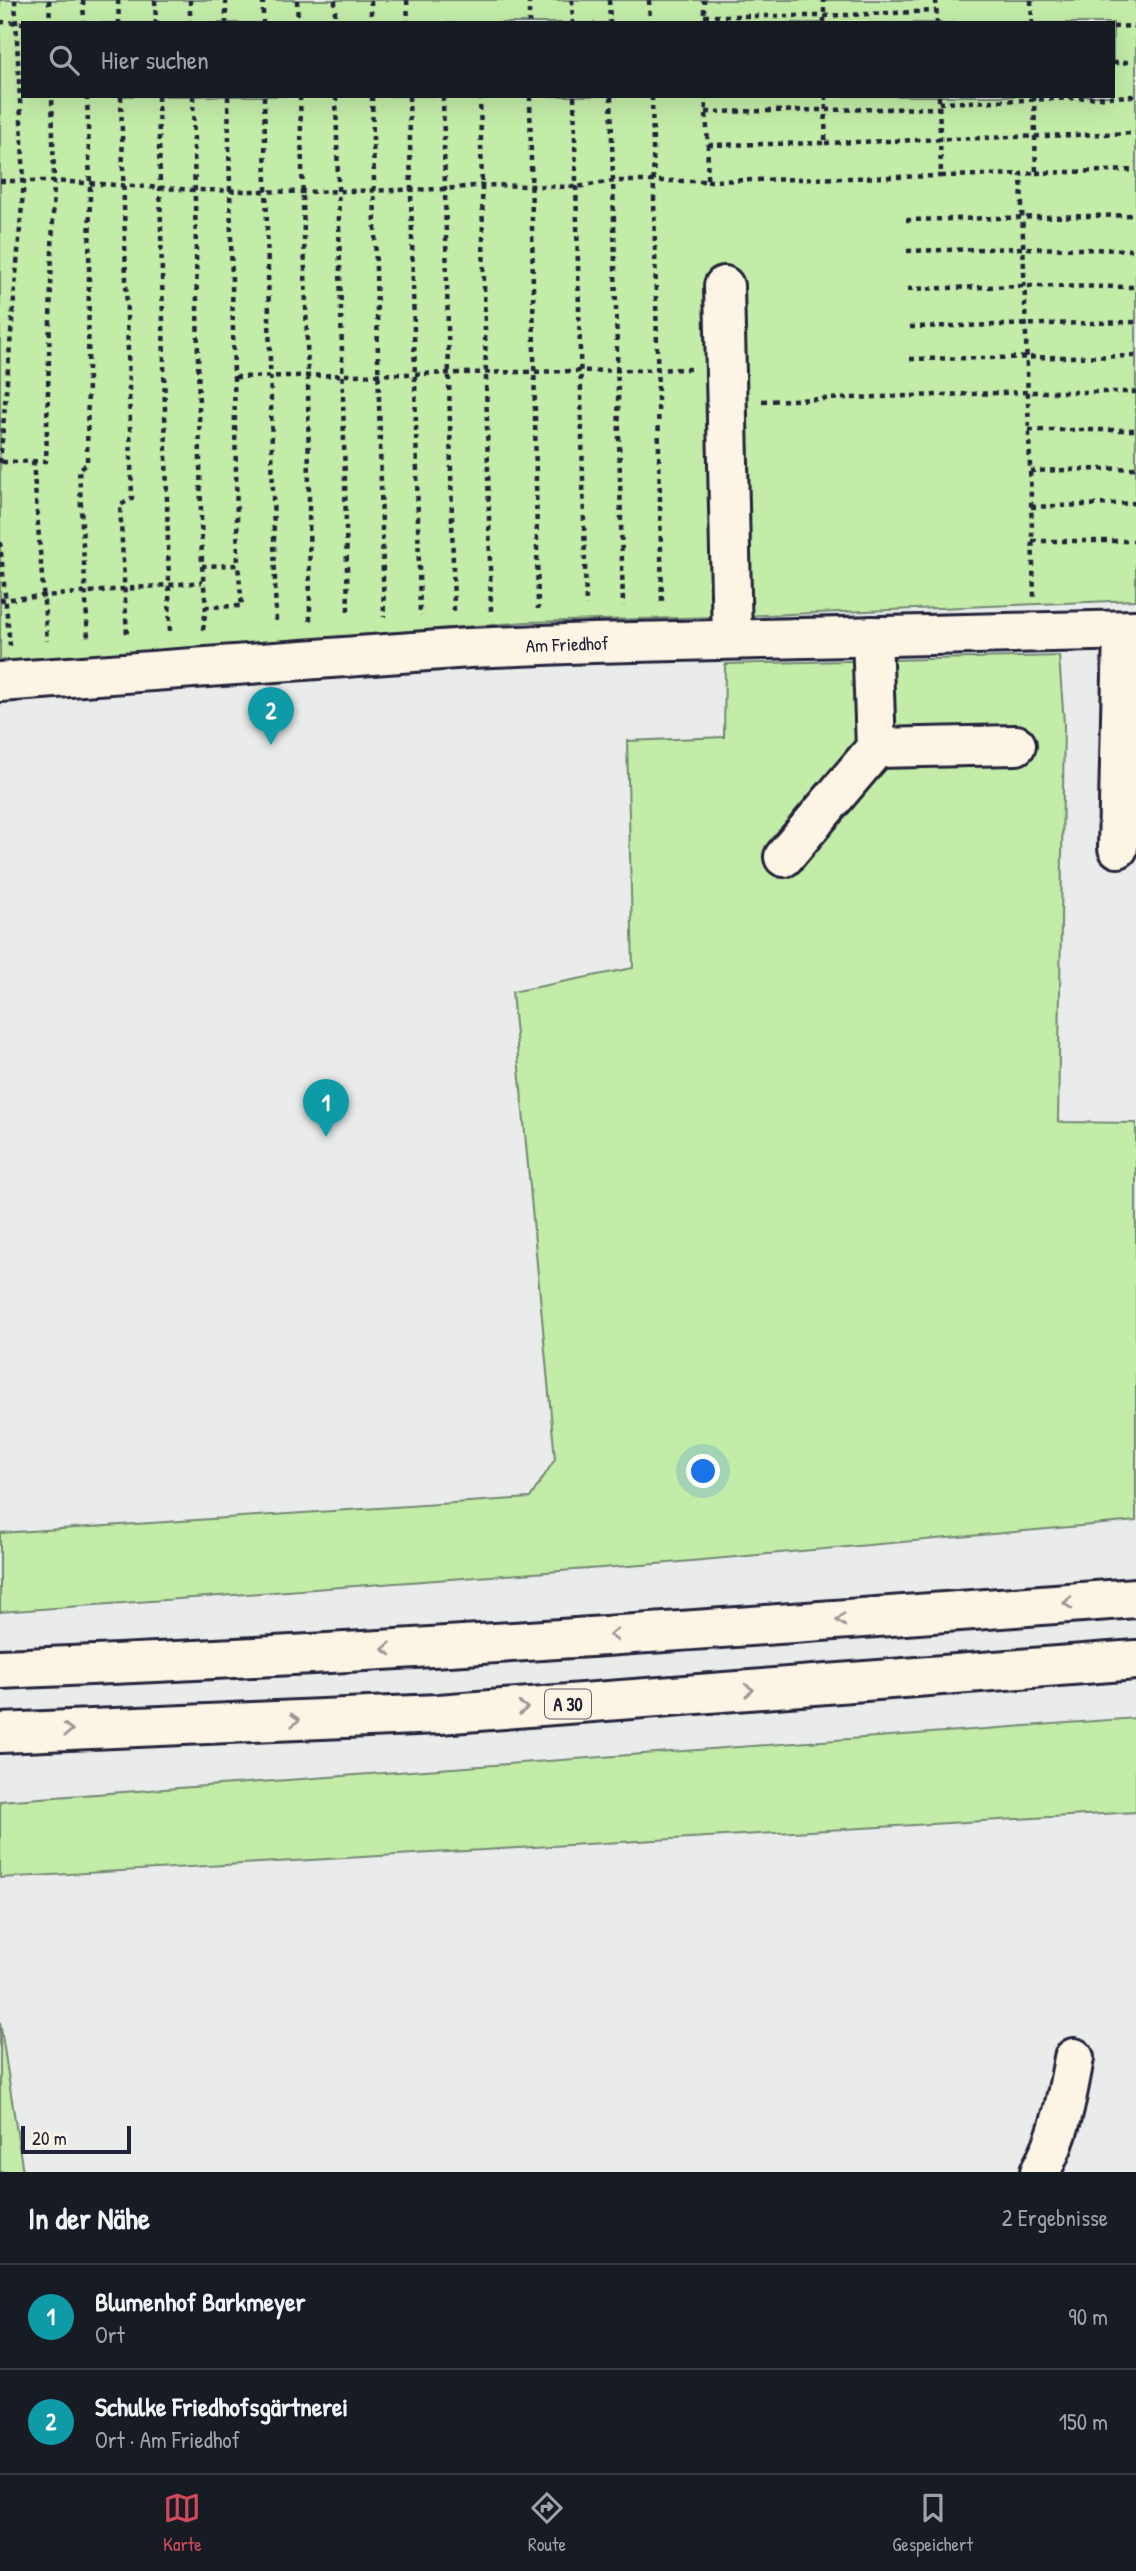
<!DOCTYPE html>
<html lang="de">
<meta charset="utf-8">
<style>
:root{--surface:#171b24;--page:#242831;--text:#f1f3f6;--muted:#9ea1a6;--line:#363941;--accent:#d1495b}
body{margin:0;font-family:"Patrick Hand",sans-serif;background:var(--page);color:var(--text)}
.scale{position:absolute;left:21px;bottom:18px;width:110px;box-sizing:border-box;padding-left:7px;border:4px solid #22223b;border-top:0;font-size:19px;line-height:24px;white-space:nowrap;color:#22223b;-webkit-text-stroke:5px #fcf5e5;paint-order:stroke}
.you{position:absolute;left:704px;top:1472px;width:24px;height:24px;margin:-18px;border:5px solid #fff;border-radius:50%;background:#1a73e8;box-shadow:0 0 0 10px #1a73e833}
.badge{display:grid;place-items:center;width:46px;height:46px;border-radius:50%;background:var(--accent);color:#fff;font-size:23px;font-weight:700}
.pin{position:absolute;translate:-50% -58px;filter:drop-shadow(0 2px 4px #0008)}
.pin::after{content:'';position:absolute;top:37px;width:24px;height:21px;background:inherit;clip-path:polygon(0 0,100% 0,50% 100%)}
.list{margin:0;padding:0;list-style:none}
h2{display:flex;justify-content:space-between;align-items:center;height:91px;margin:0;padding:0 28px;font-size:30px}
h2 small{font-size:23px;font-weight:400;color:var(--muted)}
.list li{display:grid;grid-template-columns:46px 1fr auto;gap:21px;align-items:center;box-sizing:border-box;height:105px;padding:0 28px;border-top:2px solid var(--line)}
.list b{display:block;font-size:26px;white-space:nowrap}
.list p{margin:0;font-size:23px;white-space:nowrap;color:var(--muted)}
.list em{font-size:23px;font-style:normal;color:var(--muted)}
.icon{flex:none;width:38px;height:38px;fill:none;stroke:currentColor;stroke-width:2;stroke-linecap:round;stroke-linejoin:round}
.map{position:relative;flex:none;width:1136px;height:2172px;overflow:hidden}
.search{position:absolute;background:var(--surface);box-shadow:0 7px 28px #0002;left:21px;right:21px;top:21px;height:77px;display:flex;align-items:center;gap:18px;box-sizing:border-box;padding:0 24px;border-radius:0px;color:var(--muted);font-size:26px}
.sheet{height:301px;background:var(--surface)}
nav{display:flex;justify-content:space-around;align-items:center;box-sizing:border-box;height:98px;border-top:2px solid var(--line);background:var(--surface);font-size:19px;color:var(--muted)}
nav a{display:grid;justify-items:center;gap:4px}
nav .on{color:var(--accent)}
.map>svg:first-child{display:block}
.green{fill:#c3eca8;stroke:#728772;stroke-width:2;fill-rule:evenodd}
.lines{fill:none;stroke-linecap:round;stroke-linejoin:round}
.minor-casing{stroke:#22223b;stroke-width:44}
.highway-casing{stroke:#22223b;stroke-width:44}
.path{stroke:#22223b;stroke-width:4.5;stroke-dasharray:5 5;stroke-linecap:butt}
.minor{stroke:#fcf5e5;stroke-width:38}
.highway{stroke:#fcf5e5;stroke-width:38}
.oneway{stroke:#9a9698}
.labels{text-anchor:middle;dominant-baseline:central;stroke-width:5;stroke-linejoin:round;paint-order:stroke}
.shield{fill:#fcf5e5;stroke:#63616e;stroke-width:2}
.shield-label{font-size:18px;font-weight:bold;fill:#22223b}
.street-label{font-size:19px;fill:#22223b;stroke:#fcf5e5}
</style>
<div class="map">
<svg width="1136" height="2172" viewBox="0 0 1136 2172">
<rect width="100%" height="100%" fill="#eaecec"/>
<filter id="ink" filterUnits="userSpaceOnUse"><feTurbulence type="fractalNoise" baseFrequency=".0143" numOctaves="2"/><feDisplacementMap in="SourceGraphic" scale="14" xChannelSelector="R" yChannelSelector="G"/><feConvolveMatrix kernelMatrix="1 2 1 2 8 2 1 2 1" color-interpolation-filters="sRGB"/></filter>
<g filter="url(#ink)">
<g class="green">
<path d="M0,0H1136V600L716,617L527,622L0,663ZM23,23H1113V96H23Z"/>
<polygon points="1059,656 1064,724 1058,1122 1136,1123 1136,1521 669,1563 0,1612 0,1533 530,1498 555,1459 512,992 633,968 627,741 724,737 725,664"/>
<polygon points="1136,1718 1136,1812 0,1878 0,1801"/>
<polygon points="0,2022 23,2172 0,2172"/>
</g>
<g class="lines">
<defs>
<g id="minor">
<polyline points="724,286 732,639"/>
<polyline points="872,636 876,748 1016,745"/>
<polyline points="0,682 469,648 592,643 1136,630"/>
<polyline points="1118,848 1123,631"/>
<polyline points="784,857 876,748"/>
<path d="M1040,2172C1060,2136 1067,2098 1074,2058"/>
</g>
<g id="highway">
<path d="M0,1669C379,1654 758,1626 1136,1598"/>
<polyline points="0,1733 439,1714 1136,1660"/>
</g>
</defs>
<use href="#minor" class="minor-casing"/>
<use href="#highway" class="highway-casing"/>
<g class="path">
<polyline points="49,0 50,23"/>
<polyline points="83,0 84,23"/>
<polyline points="118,0 119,23"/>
<polyline points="155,0 156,23"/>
<polyline points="190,0 190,23"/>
<polyline points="226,0 226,23"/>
<polyline points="263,0 263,23"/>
<polyline points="297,0 298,23"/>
<polyline points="335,0 335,23"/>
<polyline points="371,0 371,23"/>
<polyline points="407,0 408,23"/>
<polyline points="529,0 529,23"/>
<polyline points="572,0 573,23"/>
<polyline points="609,0 610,23"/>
<polyline points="649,0 650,23"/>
<polyline points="936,0 937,23"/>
<polyline points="1031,0 1032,23"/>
<polyline points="704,16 824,16 936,11"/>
<polyline points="0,22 25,23"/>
<polyline points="704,23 704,0"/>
<polyline points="824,23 824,0"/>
<polyline points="1113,27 1136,26"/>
<polyline points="1113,63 1130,62"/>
<polyline points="87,96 90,185 87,464 79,469 88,639"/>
<polyline points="121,96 132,499 120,505 127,636"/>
<polyline points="158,96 170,634"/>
<polyline points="193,96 202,566 206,607 242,606 238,565 202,566"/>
<polyline points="228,96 238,565"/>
<polyline points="264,96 276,626"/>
<polyline points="300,96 308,376 310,621"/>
<polyline points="336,96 348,612"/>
<polyline points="372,96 384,617"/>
<polyline points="409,96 420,616"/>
<polyline points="443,96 454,612"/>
<polyline points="480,96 491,611"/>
<polyline points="530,96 538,609"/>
<polyline points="574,96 586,606"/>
<polyline points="611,96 623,606"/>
<polyline points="652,96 662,603"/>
<polyline points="939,96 941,176 1021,174"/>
<polyline points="1034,96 1036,173 1021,174 1034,597"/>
<polyline points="939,103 1136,96"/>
<polyline points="706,112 939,108"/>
<polyline points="825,143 1136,133"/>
<polyline points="708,145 825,143 826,96"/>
<polyline points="1036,173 1136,170"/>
<polyline points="0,181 54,181 195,190 302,192 446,189 483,185 576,187 614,181 707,181 708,145 705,96"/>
<polyline points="707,181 941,176"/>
<polyline points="906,220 1136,215"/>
<polyline points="907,251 1023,248 1136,250"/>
<polyline points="908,289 1025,286 1136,287"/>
<polyline points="910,327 1136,322"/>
<polyline points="910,359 1136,356"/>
<polyline points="235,377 690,369"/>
<polyline points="762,401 1028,392 1136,392"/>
<polyline points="1029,430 1136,430"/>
<polyline points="33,461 47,641"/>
<polyline points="2,462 46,461 54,181 52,96"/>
<polyline points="0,463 24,181 15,0"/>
<polyline points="1030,471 1136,468"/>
<polyline points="1031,507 1136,503"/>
<polyline points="1032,541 1136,541"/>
<polyline points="0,542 10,646"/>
<polyline points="0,600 202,582"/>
<polyline points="203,630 206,607"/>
</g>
<use href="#minor" class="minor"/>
<use href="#highway" class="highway"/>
</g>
<defs><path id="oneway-chevron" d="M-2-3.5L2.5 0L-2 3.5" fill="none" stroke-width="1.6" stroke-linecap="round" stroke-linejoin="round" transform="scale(1.75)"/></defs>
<g class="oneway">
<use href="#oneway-chevron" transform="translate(1068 1603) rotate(176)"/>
<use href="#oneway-chevron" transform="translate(841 1620) rotate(176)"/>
<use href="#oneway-chevron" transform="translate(614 1635) rotate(177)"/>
<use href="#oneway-chevron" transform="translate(387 1649) rotate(177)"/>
<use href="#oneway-chevron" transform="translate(749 1690) rotate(-4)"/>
<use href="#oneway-chevron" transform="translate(523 1708) rotate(-4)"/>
<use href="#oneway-chevron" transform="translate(295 1720) rotate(-2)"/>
<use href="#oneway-chevron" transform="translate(68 1730) rotate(-2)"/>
</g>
</g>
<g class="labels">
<rect class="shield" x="545" y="1689.5" width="46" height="29" rx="5"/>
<g class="shield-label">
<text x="568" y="1704">A 30</text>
</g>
<g class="street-label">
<text transform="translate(567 644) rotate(-2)">Am Friedhof</text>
</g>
</g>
</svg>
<div class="scale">20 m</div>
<div class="you"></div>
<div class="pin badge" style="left:326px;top:1137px;background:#0f9aa8">1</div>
<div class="pin badge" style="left:271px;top:745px;background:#0f9aa8">2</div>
<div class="search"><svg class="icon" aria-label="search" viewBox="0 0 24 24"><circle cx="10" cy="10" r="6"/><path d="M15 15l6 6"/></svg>Hier suchen</div>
</div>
<section class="sheet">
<h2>In der Nähe<small>2 Ergebnisse</small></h2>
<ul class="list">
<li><span class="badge" style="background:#0f9aa8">1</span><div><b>Blumenhof Barkmeyer</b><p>Ort</p></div><em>90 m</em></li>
<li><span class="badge" style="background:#0f9aa8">2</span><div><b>Schulke Friedhofsgärtnerei</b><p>Ort · Am Friedhof</p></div><em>150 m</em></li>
</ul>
</section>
<nav>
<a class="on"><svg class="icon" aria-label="map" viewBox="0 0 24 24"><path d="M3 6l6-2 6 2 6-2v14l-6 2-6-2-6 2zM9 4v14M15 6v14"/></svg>Karte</a>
<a><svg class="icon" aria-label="directions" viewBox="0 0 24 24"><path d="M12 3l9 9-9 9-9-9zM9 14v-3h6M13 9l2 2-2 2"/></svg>Route</a>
<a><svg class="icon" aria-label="saved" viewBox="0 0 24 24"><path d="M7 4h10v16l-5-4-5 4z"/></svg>Gespeichert</a>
</nav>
